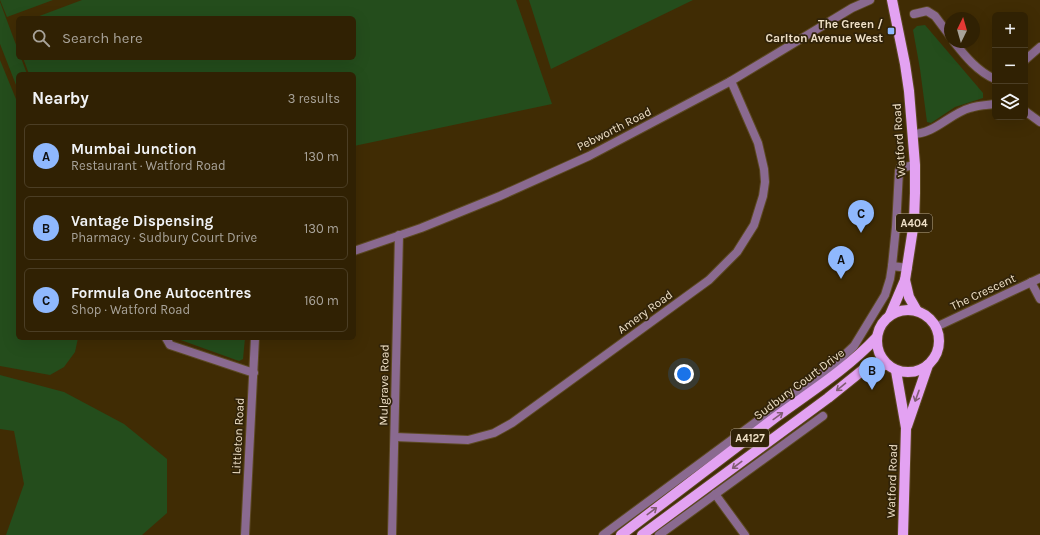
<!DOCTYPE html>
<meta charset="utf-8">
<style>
:root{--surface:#302103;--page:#3c2e12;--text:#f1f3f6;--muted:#a8a39a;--line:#4b3e25;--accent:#8fb8fd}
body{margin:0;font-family:Karla,sans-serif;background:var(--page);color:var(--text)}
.controls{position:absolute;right:12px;top:12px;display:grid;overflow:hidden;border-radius:6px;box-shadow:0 4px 16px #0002}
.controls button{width:36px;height:36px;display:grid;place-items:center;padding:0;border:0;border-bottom:1px solid var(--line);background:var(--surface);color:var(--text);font:20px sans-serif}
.compass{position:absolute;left:944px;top:12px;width:36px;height:36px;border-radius:50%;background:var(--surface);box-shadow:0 4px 16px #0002;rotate:5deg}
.you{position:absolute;left:684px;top:374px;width:14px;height:14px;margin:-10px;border:3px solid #fff;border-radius:50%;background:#1a73e8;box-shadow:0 0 0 6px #1a73e833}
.badge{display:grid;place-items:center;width:26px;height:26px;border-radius:50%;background:var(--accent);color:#111;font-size:13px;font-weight:700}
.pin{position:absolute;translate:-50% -33px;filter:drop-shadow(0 1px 2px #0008)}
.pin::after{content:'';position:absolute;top:21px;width:14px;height:12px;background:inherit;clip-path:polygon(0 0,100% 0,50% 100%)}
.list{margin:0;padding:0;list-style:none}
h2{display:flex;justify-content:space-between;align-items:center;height:52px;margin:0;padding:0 16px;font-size:17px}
h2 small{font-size:13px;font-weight:400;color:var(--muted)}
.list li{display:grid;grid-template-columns:26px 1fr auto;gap:12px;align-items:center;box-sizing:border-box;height:64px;margin:0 8px 8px;padding:0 8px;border:1px solid var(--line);border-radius:6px}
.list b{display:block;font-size:15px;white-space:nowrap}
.list p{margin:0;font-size:13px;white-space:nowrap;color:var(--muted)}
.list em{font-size:13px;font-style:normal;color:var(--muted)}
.icon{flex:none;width:22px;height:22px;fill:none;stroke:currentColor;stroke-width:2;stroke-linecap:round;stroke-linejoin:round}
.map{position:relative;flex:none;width:1040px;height:535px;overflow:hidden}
.search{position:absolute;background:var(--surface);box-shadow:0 4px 16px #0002;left:16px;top:16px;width:340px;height:44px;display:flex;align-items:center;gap:10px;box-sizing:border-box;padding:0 14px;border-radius:6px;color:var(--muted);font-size:15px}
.panel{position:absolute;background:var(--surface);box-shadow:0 4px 16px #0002;left:16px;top:72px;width:340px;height:268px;border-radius:6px}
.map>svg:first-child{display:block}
.green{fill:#244d1c}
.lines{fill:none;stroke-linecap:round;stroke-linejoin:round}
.street-casing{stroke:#5c4923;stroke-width:10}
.primary-casing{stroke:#5c4923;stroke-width:12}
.street{stroke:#8a6a90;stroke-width:8}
.primary{stroke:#e3a2f2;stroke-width:10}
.oneway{stroke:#815c72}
.poi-dot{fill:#8fb8fd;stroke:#312309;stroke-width:1.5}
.labels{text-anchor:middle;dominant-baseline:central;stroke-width:3.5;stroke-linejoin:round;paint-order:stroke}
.shield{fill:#312309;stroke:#b6a78e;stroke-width:1}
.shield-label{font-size:11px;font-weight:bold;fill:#efe0c7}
.poi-label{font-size:12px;font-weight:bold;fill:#efe0c7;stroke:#312309;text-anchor:end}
.street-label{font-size:12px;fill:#efe0c7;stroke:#312309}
</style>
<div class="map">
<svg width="1040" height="535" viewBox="0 0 1040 535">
<rect width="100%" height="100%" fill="#402c04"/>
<g class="green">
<polygon points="0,0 53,0 7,17"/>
<polygon points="82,0 516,0 552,104 354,146 354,74 29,74 23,58 354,58 354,18 34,18"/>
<polygon points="529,0 693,0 551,69"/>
<polygon points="0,2 18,50 18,58 21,58 27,74 18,74 18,90 0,44"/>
<polygon points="925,25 983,93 983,98 955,107 931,123 927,122 920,69 913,30 917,26"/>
<polygon points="0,60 18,104 18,338 78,338 75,352 64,367 50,375 0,366"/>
<polygon points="175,338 245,338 243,359 239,361"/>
<polygon points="0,375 64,392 124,424 167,459 167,513 142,535 6,535 24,484 14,431 0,429"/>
</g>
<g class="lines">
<defs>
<g id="street">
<polyline points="914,14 927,11 935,16 950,36"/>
<path d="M954,42C965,56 978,72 995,79"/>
<polyline points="1025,60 1040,47"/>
<polyline points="1025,111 1040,122"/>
<path d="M912,134C935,134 949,114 970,108C978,105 987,105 995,104"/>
<polyline points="354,251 421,228 500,196 589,156 731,81 852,8 870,0"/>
<polyline points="892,266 908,268"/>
<polyline points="1031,282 1040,299"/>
<polyline points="936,327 1040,278"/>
<polyline points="166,338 170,345 254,373"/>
<polyline points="395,437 468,440 494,433 512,423 709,280 737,252 754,225 763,196 765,182 764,169 758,143 731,81"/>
<polyline points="715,494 745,535"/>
<polyline points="245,535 255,338"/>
<polyline points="392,535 399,235"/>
<polyline points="603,535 837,362 854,346 885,295 890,279 892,266 896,227 899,171 900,168 915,165"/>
<polyline points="659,535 823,416"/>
</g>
<g id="primary">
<polyline points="905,280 909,297 917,311"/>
<circle cx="908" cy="341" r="31"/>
<polyline points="890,315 905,280 914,222 915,193 915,165 909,91 905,64 892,0"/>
<polyline points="896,371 906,428 903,535"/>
<polyline points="907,426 928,365"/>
<path d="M621,535C673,496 724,456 776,417C810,392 847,369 876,338"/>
<polyline points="642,535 828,398 869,365 878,363 886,365"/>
</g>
</defs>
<use href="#street" class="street-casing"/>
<use href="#primary" class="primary-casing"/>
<use href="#street" class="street"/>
<use href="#primary" class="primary"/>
</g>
<defs><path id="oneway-shaft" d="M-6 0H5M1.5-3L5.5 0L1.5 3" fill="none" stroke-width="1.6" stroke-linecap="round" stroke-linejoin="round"/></defs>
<g class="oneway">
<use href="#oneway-shaft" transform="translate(841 387) rotate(140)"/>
<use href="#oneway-shaft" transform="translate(917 396) rotate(110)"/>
<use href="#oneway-shaft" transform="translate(778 416) rotate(-36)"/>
<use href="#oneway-shaft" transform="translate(737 465) rotate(143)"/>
<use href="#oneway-shaft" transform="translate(652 511) rotate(-37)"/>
</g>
<rect class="poi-dot" x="887" y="27" width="8" height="8" rx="2"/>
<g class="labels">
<g class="shield">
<rect x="896" y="214" width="36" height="18" rx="3"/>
<rect x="731" y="429" width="38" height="18" rx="3"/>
</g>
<g class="shield-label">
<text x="914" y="223">A404</text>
<text x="750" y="438">A4127</text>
</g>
<g class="poi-label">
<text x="883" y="24">The Green /<tspan x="883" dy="14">Carlton Avenue West</tspan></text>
</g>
<g class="street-label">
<text transform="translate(614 129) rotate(-27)">Pebworth Road</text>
<text transform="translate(899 140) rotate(-94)">Watford Road</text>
<text transform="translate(983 292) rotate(-25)">The Crescent</text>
<text transform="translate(645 312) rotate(-36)">Amery Road</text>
<text transform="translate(799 384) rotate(-37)">Sudbury Court Drive</text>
<text transform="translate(384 385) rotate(-89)">Mulgrave Road</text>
<text transform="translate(238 436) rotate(-87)">Littleton Road</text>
<text transform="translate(892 481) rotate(-88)">Watford Road</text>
</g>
</g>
</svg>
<div class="controls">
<button>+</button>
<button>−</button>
<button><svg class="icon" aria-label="layers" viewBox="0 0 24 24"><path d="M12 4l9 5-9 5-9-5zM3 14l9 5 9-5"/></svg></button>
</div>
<svg class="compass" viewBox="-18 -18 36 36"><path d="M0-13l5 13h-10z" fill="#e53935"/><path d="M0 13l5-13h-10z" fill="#a8a39a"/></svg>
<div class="you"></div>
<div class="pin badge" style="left:841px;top:279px">A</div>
<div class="pin badge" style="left:872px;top:390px">B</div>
<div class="pin badge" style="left:861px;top:233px">C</div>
<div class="search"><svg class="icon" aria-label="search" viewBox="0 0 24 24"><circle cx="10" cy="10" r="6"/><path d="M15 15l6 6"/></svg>Search here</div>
<section class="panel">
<h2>Nearby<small>3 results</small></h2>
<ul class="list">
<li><span class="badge">A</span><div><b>Mumbai Junction</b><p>Restaurant · Watford Road</p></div><em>130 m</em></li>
<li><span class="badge">B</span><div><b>Vantage Dispensing</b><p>Pharmacy · Sudbury Court Drive</p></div><em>130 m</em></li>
<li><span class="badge">C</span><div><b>Formula One Autocentres</b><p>Shop · Watford Road</p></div><em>160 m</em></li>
</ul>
</section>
</div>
